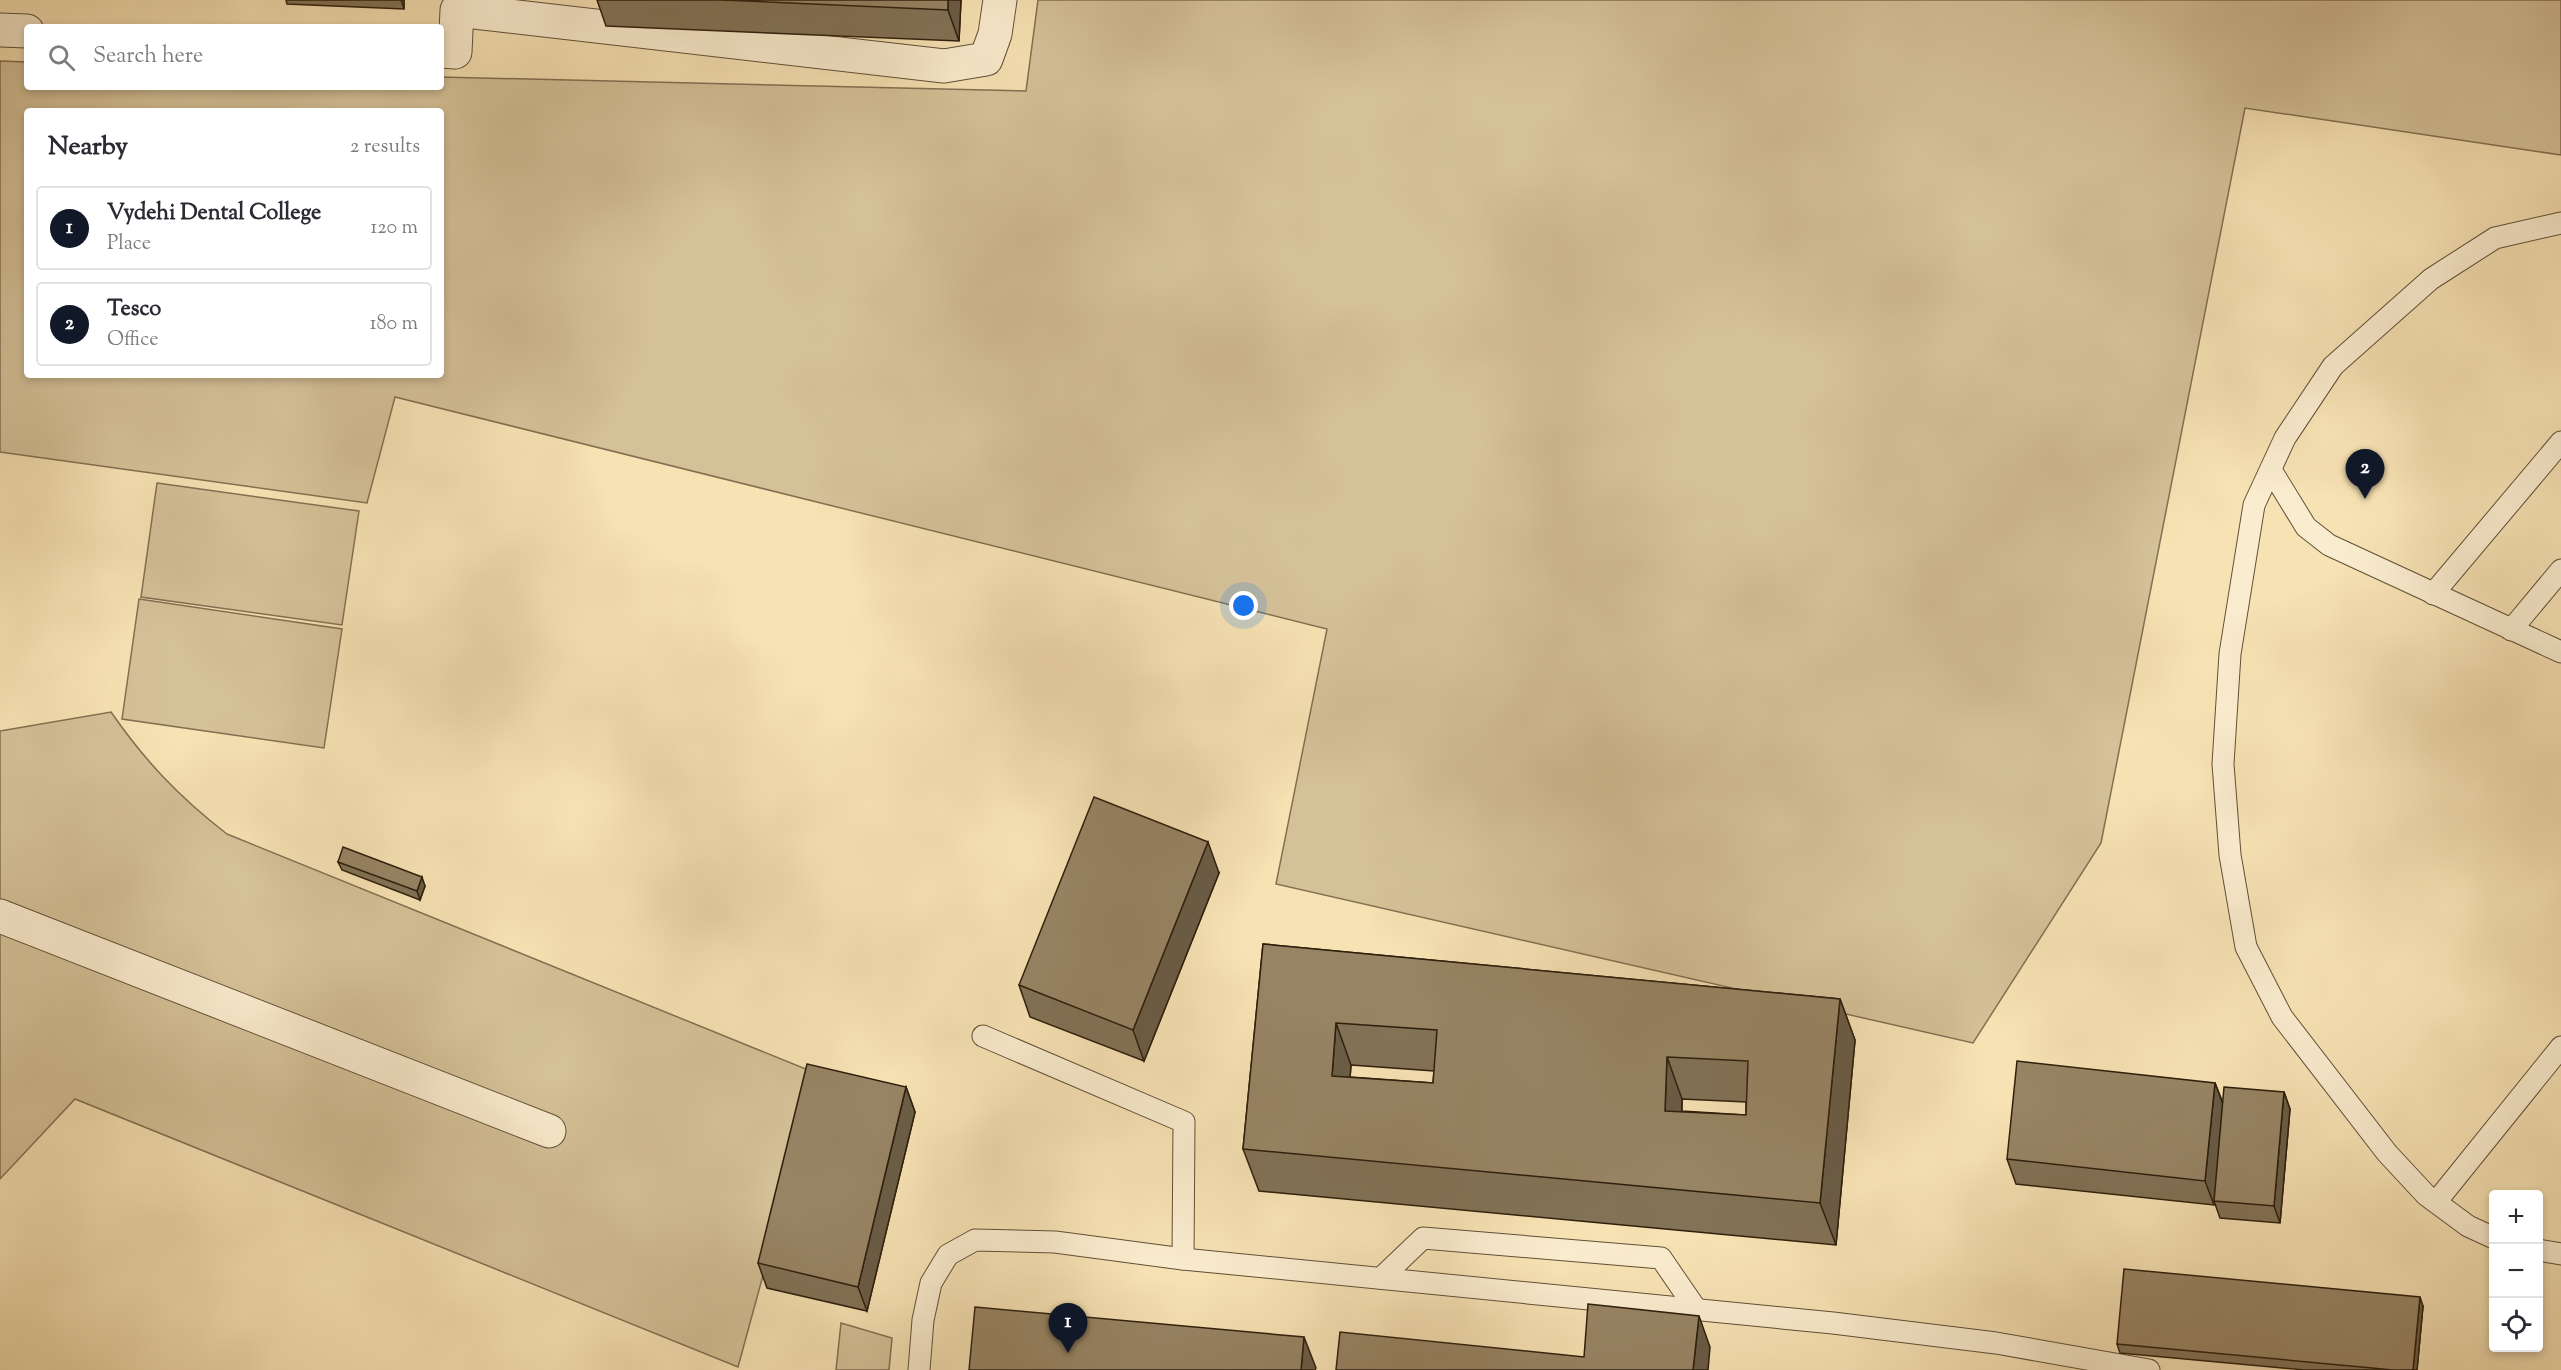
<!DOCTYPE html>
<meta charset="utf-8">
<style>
:root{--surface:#fff;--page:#f2f2f3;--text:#2b2b33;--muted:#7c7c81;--line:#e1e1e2;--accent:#111827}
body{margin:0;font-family:"Sorts Mill Goudy",serif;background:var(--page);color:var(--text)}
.controls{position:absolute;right:18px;bottom:18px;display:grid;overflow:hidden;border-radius:6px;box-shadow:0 3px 9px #0003}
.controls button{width:54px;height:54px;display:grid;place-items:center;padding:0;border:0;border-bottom:2px solid var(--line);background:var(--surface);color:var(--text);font:30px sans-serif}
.you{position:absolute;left:1244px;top:606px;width:21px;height:21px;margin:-15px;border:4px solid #fff;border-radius:50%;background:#1a73e8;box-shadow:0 0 0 9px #1a73e833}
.badge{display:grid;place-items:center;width:39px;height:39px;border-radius:50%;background:var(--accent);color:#fff;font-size:20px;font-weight:700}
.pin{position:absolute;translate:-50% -50px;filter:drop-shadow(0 2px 3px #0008)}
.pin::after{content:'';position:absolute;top:32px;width:21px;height:18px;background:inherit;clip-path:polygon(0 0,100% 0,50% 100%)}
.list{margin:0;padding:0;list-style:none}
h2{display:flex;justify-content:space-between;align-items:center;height:78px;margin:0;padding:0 24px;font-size:26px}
h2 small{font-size:20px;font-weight:400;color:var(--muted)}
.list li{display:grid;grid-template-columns:39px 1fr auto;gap:18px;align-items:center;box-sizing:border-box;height:84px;margin:0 12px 12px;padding:0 12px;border:2px solid var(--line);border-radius:6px}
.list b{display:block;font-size:22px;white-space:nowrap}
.list p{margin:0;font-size:20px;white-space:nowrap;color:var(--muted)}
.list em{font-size:20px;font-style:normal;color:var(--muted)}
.icon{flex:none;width:33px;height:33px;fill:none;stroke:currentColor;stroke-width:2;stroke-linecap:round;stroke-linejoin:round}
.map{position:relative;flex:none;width:2561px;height:1370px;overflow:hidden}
.search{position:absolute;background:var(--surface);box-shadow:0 3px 9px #0003;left:24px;top:24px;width:420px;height:66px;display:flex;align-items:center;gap:15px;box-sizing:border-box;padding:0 21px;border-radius:6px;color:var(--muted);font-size:22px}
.panel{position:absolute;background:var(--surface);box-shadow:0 3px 9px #0003;left:24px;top:108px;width:420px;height:270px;border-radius:6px}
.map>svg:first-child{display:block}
.green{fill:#d5c198;stroke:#827052;stroke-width:1.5;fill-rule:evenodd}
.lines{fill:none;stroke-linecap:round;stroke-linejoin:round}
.lane-casing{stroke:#605037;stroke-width:23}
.street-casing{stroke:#605037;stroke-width:35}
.lane{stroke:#faecce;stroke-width:21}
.street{stroke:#faecce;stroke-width:33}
.wall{fill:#827256;stroke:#2e1f0d;stroke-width:1.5;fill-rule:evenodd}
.shaded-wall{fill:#6a5c46;stroke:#2e1f0d;stroke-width:1.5}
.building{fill:#978464;stroke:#2e1f0d;stroke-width:1.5;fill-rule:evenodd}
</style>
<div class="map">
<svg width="2561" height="1370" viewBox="0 0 2561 1370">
<rect width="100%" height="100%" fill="#f7e2b4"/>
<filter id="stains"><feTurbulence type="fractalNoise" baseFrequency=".00333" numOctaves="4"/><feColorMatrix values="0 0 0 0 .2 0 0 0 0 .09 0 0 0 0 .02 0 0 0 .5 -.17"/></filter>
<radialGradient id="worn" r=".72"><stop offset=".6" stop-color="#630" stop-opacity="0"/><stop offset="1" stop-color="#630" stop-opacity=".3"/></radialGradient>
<g class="green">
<path d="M1038,0H2561V155L2245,108L2101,843L1973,1043L1276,884L1327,629L395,397L367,503L0,452V61L27,62V87H441V77L1026,91ZM27,111H441V375H27Z"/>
<polygon points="157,483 359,511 342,625 141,597"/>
<polygon points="139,599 342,629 324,748 122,719"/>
<path d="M111,712C145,761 179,797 227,834L818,1074L738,1367L75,1099L0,1179V731Z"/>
<polygon points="841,1323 892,1338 889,1370 836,1370"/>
</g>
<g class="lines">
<defs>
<g id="lane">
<polyline points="2271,470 2306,527 2329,545 2561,652"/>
<polyline points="2433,594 2561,442"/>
<polyline points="2511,630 2561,570"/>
<polyline points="983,1036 1184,1122 1183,1259"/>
<polyline points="2436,1202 2561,1047"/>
<polyline points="2494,1238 2468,1226 2426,1195 2387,1153 2282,1017 2246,947 2230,855 2223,764 2230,654 2254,505 2285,438 2333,366 2431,279 2495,238 2561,223"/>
<polyline points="2538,1250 2561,1254"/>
<polyline points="1381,1278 1423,1238 1661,1258 1696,1309"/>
<polyline points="919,1370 923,1320 931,1283 948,1255 975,1240 1055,1242 1183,1259 1833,1323 1996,1343 2149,1370"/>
</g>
<g id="street">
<polyline points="0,30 27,31"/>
<polyline points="441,51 455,52 457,10 944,66 986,59 995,34 1000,0"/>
<polyline points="0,916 549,1131"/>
</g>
</defs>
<use href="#lane" class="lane-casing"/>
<use href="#street" class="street-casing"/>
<use href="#lane" class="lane"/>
<use href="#street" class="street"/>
</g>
<g class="wall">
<polygon points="286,0 404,0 404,9 287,4"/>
<polygon points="597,0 961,0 959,41 606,26"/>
<polygon points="338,862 425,886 420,900 342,870"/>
<polygon points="1219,873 1144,1061 1030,1017 1019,985"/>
<path d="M1263,944L1840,999L1855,1040L1836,1245L1259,1191L1243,1149ZM1351,1065L1434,1071L1433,1083L1350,1077ZM1682,1099L1746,1102V1115L1682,1111Z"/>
<polygon points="2215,1083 2223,1103 2284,1092 2290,1109 2280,1223 2220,1218 2214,1201 2214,1205 2016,1184 2007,1159"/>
<polygon points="906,1087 915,1112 867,1311 767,1288 758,1263"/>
<polygon points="2423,1306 2417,1370 2305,1370 2120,1353 2117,1344"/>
</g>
<g class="shaded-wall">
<polygon points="401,0 404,0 404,9"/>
<polygon points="948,0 961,0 959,41 948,10"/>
<polygon points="1208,842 1219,873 1144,1061 1133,1030"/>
<polygon points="422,877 425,886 420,900 417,891"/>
<polygon points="1840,999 1855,1040 1836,1245 1820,1203"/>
<polygon points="1336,1023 1351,1065 1347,1118 1332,1076"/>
<polygon points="1667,1057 1682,1099 1680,1152 1665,1111"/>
<polygon points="2215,1083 2224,1107 2214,1205 2205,1181"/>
<polygon points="906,1087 915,1112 867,1311 858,1287"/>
<polygon points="2284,1092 2290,1109 2280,1223 2274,1206"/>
<polygon points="2420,1297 2423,1306 2417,1370 2413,1370"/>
<polygon points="1699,1316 1710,1347 1708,1370 1693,1370"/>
<polygon points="1304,1337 1316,1368 1315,1370 1301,1370"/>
</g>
<g class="building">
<polygon points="722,0 948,0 948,10"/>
<polygon points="1094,797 1208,842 1133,1030 1019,985"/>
<polygon points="343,847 422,877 417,891 338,862"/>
<path d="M1263,944L1840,999L1820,1203L1243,1149ZM1336,1023L1437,1030L1433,1083L1332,1076ZM1667,1057L1748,1061L1746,1115L1665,1111Z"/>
<polygon points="2017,1061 2215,1083 2205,1181 2007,1159"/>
<polygon points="807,1064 906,1087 858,1287 758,1263"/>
<polygon points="2224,1087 2284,1092 2274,1206 2214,1201"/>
<polygon points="2124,1269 2420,1297 2413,1370 2393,1370 2117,1344"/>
<polygon points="1588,1304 1699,1316 1693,1370 1336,1370 1340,1332 1584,1357"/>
<polygon points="975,1307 1304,1337 1301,1370 969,1370"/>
</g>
<rect width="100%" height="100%" filter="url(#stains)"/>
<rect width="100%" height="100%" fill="url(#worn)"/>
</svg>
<div class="controls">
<button>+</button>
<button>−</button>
<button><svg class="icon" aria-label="locate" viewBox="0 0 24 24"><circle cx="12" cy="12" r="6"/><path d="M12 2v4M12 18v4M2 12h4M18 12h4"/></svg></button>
</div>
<div class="you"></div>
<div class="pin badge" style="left:1068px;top:1353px">1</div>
<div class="pin badge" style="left:2365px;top:499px">2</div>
<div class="search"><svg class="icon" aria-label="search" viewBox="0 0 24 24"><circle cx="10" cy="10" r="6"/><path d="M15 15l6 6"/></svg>Search here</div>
<section class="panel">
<h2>Nearby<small>2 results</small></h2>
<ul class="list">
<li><span class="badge">1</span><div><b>Vydehi Dental College</b><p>Place</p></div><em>120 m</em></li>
<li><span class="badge">2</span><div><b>Tesco</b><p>Office</p></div><em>180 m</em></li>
</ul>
</section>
</div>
